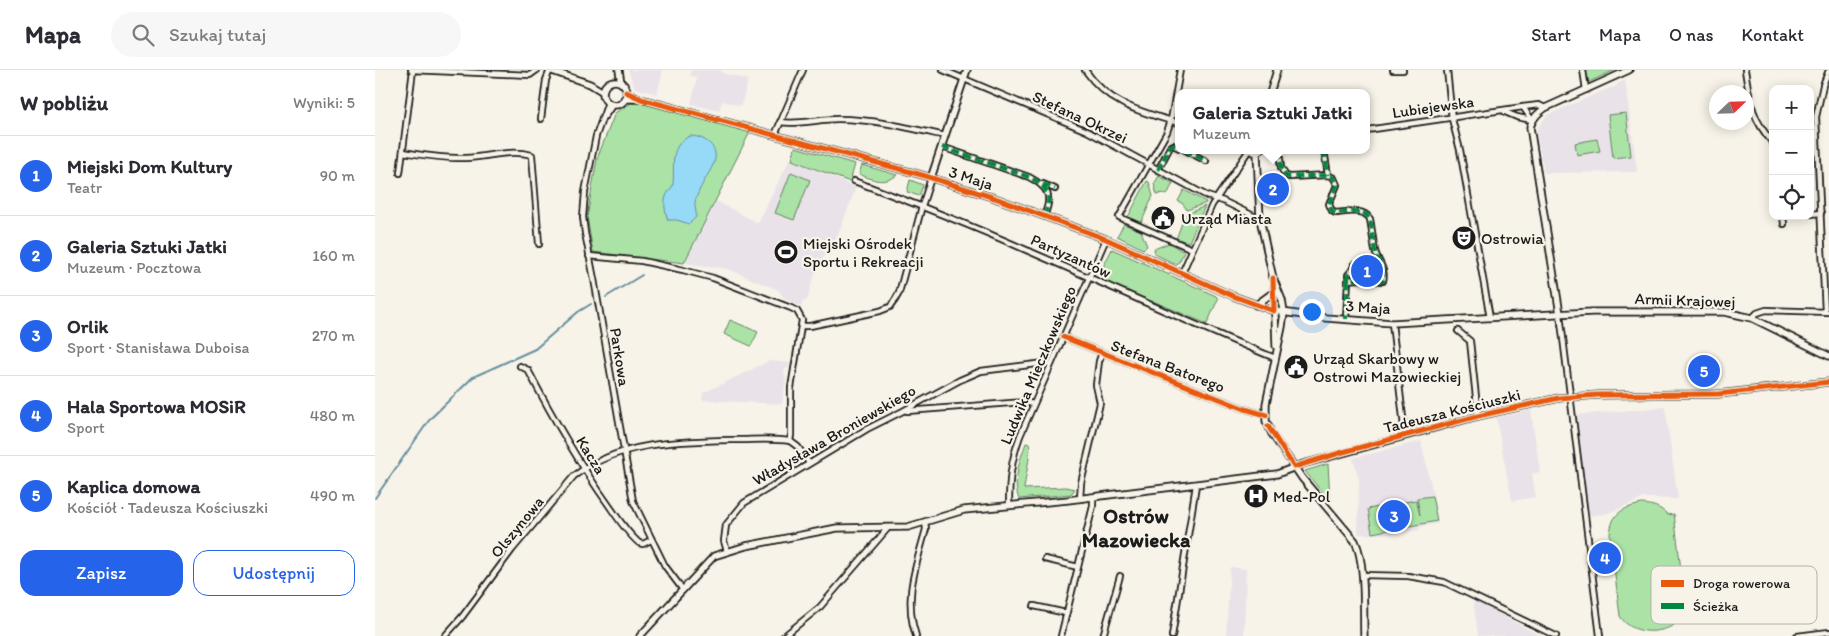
<!DOCTYPE html>
<html lang="pl">
<meta charset="utf-8">
<style>
:root{--surface:#fff;--page:#f7f7f7;--text:#2b2b33;--muted:#7c7c81;--line:#e1e1e2;--accent:#2563eb}
body{margin:0;font-family:Itim,sans-serif;background:var(--page);color:var(--text)}
.controls{position:absolute;right:15px;top:15px;display:grid;overflow:hidden;border-radius:10px;box-shadow:0 2px 12px #0003}
.controls button{width:45px;height:45px;display:grid;place-items:center;padding:0;border:0;border-bottom:1px solid var(--line);background:var(--surface);color:var(--text);font:25px sans-serif}
.compass{position:absolute;left:1334px;top:15px;width:45px;height:45px;border-radius:50%;background:var(--surface);box-shadow:0 2px 12px #0003;rotate:67deg}
.you{position:absolute;left:936px;top:241px;width:18px;height:18px;margin:-12px;border:4px solid #fff;border-radius:50%;background:#1a73e8;box-shadow:0 0 0 8px #1a73e833}
.badge{display:grid;place-items:center;width:32px;height:32px;border-radius:50%;background:var(--accent);color:#fff;font-size:16px;font-weight:700}
.pin{position:absolute;translate:-50% -50%;border:2px solid #fff;box-shadow:0 1px 5px #0006}
.popup{position:absolute;left:800px;top:19px;width:195px;height:65px;box-sizing:border-box;display:grid;place-content:center;border-radius:10px;background:var(--surface);filter:drop-shadow(0 1px 4px #0005);font-size:16px;white-space:nowrap;color:var(--muted)}
.popup b{font-size:19px;color:var(--text)}
.popup::after{content:'';position:absolute;left:50%;top:100%;margin-left:-10px;border:10px solid transparent;border-top-color:var(--surface)}
.list{margin:0;padding:0;list-style:none}
h2{display:flex;justify-content:space-between;align-items:center;height:65px;margin:0;padding:0 20px;font-size:21px}
h2 small{font-size:16px;font-weight:400;color:var(--muted)}
.list li{display:grid;grid-template-columns:32px 1fr auto;gap:15px;align-items:center;box-sizing:border-box;height:80px;padding:0 20px;border-top:1px solid var(--line)}
.list b{display:block;font-size:19px;white-space:nowrap}
.list p{margin:0;font-size:16px;white-space:nowrap;color:var(--muted)}
.list em{font-size:16px;font-style:normal;color:var(--muted)}
.actions{display:flex;gap:10px;padding:15px 20px}
.actions a{flex:1;padding:11px 0;border:1px solid var(--accent);border-radius:15px;text-align:center;font-size:18px;color:var(--accent)}
.actions .main{background:var(--accent);color:#fff}
.icon{flex:none;width:28px;height:28px;fill:none;stroke:currentColor;stroke-width:2;stroke-linecap:round;stroke-linejoin:round}
.map{position:relative;flex:none;width:1454px;height:566px;overflow:hidden}
header{display:flex;align-items:center;gap:30px;box-sizing:border-box;height:70px;padding:0 25px;background:var(--surface);border-bottom:1px solid var(--line)}
header strong{font-size:24px}
nav{display:flex;gap:28px;margin-inline-start:auto;font-size:18px}
.search{width:350px;height:45px;background:var(--page);display:flex;align-items:center;gap:12px;box-sizing:border-box;padding:0 18px;border-radius:28px;color:var(--muted);font-size:19px}
main{display:flex}
aside{flex:1;background:var(--surface)}
.map>svg:first-child{display:block}
.built{fill:#eae2e9}
.green{fill:#abe3a6;stroke:#648061}
.water{fill:#96daf8;stroke:#658ea0}
.lines{fill:none;stroke-linecap:round;stroke-linejoin:round}
.stream{stroke:#658ea0;stroke-width:2}
.street-casing{stroke:#1c1c1c;stroke-width:8}
.secondary-casing{stroke:#1c1c1c;stroke-width:9}
.street{stroke:#f7f3e8;stroke-width:4.5}
.secondary{stroke:#f7f3e8;stroke-width:5.5}
.quiet{stroke:#00873e;stroke-width:4;stroke-dasharray:8 4;stroke-linecap:butt}
.cycleway-casing{stroke:#f7f3e8;stroke-width:8}
.cycleway{stroke:#e8590c;stroke-width:5}
.labels{text-anchor:middle;dominant-baseline:central;stroke-width:4.5;stroke-linejoin:round;paint-order:stroke}
.street-label{font-size:16px;fill:#1c1c1c;stroke:#f7f3e8}
.poi-label{font-size:16px;fill:#1c1c1c;stroke:#f7f3e8;text-anchor:start}
.district-label{font-size:21px;font-weight:bold;fill:#1c1c1c;stroke:#f7f3e8}
.key{fill:#f7f3e8;stroke:#b5b2ab;stroke-width:1}
.key-label{font-size:14px;fill:#1c1c1c}
</style>
<header>
<strong>Mapa</strong>
<div class="search"><svg class="icon" aria-label="search" viewBox="0 0 24 24"><circle cx="10" cy="10" r="6"/><path d="M15 15l6 6"/></svg>Szukaj tutaj</div>
<nav><a>Start</a><a>Mapa</a><a>O nas</a><a>Kontakt</a></nav>
</header>
<main>
<aside>
<h2>W pobliżu<small>Wyniki: 5</small></h2>
<ul class="list">
<li><span class="badge">1</span><div><b>Miejski Dom Kultury</b><p>Teatr</p></div><em>90 m</em></li>
<li><span class="badge">2</span><div><b>Galeria Sztuki Jatki</b><p>Muzeum · Pocztowa</p></div><em>160 m</em></li>
<li><span class="badge">3</span><div><b>Orlik</b><p>Sport · Stanisława Duboisa</p></div><em>270 m</em></li>
<li><span class="badge">4</span><div><b>Hala Sportowa MOSiR</b><p>Sport</p></div><em>480 m</em></li>
<li><span class="badge">5</span><div><b>Kaplica domowa</b><p>Kościół · Tadeusza Kościuszki</p></div><em>490 m</em></li>
</ul>
<div class="actions"><a class="main">Zapisz</a><a>Udostępnij</a></div>
</aside>
<div class="map">
<svg width="1454" height="566" viewBox="0 0 1454 566">
<rect width="100%" height="100%" fill="#f7f3e8"/>
<filter id="ink" filterUnits="userSpaceOnUse"><feTurbulence type="fractalNoise" baseFrequency=".02" numOctaves="2"/><feDisplacementMap in="SourceGraphic" scale="10" xChannelSelector="R" yChannelSelector="G"/><feConvolveMatrix kernelMatrix="1 2 1 2 8 2 1 2 1" color-interpolation-filters="sRGB"/></filter>
<g filter="url(#ink)">
<g class="built">
<polygon points="253,0 288,0 282,24 260,18"/>
<polygon points="316,0 346,0 347,3 373,10 366,36 347,31 344,41 316,34 322,8 315,5"/>
<polygon points="1250,10 1262,102 1169,103 1161,61 1172,45 1237,17 1237,18 1242,16 1242,14"/>
<polygon points="415,89 481,117 465,160 456,177 445,192 436,215 432,231 428,231 426,237 410,229 403,220 353,199 309,193 341,131 383,153"/>
<polygon points="394,291 414,293 414,297 410,299 409,304 411,307 407,334 327,330 328,323"/>
<polygon points="1290,337 1303,429 1269,428 1231,444 1213,446 1201,345"/>
<polygon points="1156,340 1165,402 1157,404 1161,427 1137,431 1121,348"/>
<polygon points="1046,371 1058,424 1063,453 1045,457 1044,460 1020,464 983,464 984,409 978,388"/>
<polygon points="855,497 871,499 869,566 851,566"/>
<polygon points="1098,529 1165,566 1103,566"/>
</g>
<g class="green">
<polygon points="1211,0 1240,0 1214,12 1212,9"/>
<polygon points="256,33 270,34 376,60 309,193 218,182 212,147 222,89 240,43"/>
<polygon points="1251,43 1256,86 1238,88 1233,45"/>
<polygon points="1222,69 1225,81 1202,85 1200,73"/>
<polygon points="420,77 480,94 475,112 417,90"/>
<path d="M487,95L522,105C509,115 498,110 484,104Z"/>
<polygon points="416,102 435,110 419,150 400,143"/>
<polygon points="784,106 798,113 792,125 787,123 782,125 779,114"/>
<polygon points="535,110 548,115 544,126 532,122"/>
<polygon points="772,111 774,112 778,126 767,151 765,153 753,147"/>
<polygon points="809,120 831,132 831,133 812,140 808,134 803,131"/>
<polygon points="830,136 814,172 801,169 810,145"/>
<polygon points="749,154 766,161 772,176 768,179 742,166"/>
<polygon points="794,173 809,182 804,192 800,194 780,184 779,179"/>
<polygon points="737,179 841,226 843,229 832,254 778,231 777,233 722,209"/>
<polygon points="355,250 383,262 376,276 349,264"/>
<path d="M651,373L654,374C657,380 650,408 649,419L691,417L700,419L696,424L644,429C637,413 645,389 651,373Z"/>
<polygon points="953,394 955,429 954,431 930,401"/>
<polygon points="1057,426 1062,451 997,463 993,439 1041,430 1045,445 1042,428"/>
<path d="M1267,434C1278,435 1285,437 1293,445L1299,444L1312,548H1307C1292,566 1256,566 1245,546L1235,464C1237,443 1247,438 1267,434Z"/>
</g>
<path class="water" d="M315,66C329,66 345,77 339,93C333,106 324,117 320,132C319,137 322,141 321,147L314,154L302,150H293C290,142 288,132 292,124C294,120 297,118 298,114C300,95 293,76 315,66Z"/>
<g class="lines">
<g class="stream">
<polyline points="231,227 267,205"/>
<polyline points="0,428 55,349 98,307 160,279 203,242 216,234"/>
</g>
<defs>
<g id="street">
<polyline points="36,0 155,5 162,0"/>
<polyline points="568,0 712,61 832,126 848,131 885,149"/>
<path d="M710,0C734,35 766,42 804,53"/>
<polyline points="805,0 796,50 792,62 744,147 817,179"/>
<polyline points="1018,0 1028,0"/>
<polyline points="1072,0 1077,49 1085,80 1115,248"/>
<polyline points="1208,0 1211,20"/>
<path d="M1370,0C1375,31 1376,48 1398,73"/>
<polyline points="233,32 221,66 210,122 208,147 210,163 219,209 258,431 290,496 308,520"/>
<polyline points="1148,37 1157,50"/>
<polyline points="1130,42 1142,47 1157,50"/>
<polyline points="230,46 238,34"/>
<polyline points="166,49 171,10 175,0"/>
<path d="M405,52C425,55 443,49 463,49C500,49 535,58 570,66"/>
<polyline points="992,60 1148,37 1164,35 1170,38"/>
<polyline points="400,65 428,0"/>
<path d="M567,77L654,107C673,117 678,126 669,146"/>
<polyline points="810,80 831,91"/>
<path d="M904,80L906,98L911,106L915,107L953,105L959,108L962,115L954,134L957,141L960,143C972,142 989,138 995,149C997,160 998,170 1000,181C1003,192 1011,199 1008,211L982,209L973,210L971,249"/>
<polyline points="949,80 953,105"/>
<path d="M28,82C48,85 70,89 91,88C113,87 135,79 157,85L164,174"/>
<polyline points="783,100 795,77 798,75 804,78"/>
<polyline points="25,103 38,0"/>
<path d="M479,111C536,132 593,154 649,179C733,215 816,254 900,288"/>
<polyline points="668,114 680,119"/>
<polyline points="1435,144 1446,143"/>
<polyline points="1408,146 1409,154"/>
<polyline points="214,186 267,191 308,200 338,208 416,238 422,241 427,250 416,318 416,365 415,371"/>
<polyline points="807,203 837,135 874,80"/>
<polyline points="973,210 973,205 980,197 980,194"/>
<polyline points="1450,242 1441,47 1448,15 1454,0"/>
<polyline points="1185,244 1225,566"/>
<polyline points="1377,248 1382,243 1391,240 1454,242"/>
<polyline points="1017,253 1030,365"/>
<polyline points="427,256 435,256 505,241 515,237 520,230 524,223 547,136 556,108"/>
<polyline points="1083,261 1095,271 1103,346"/>
<polyline points="688,267 870,339 891,345"/>
<path d="M145,296L153,300C177,346 203,392 233,434C242,447 252,463 264,473L268,474L276,470"/>
<polyline points="532,341 650,332 658,334"/>
<polyline points="705,429 706,413 725,333 721,315 724,291 727,283"/>
<path d="M634,436C634,410 636,391 645,366L731,169"/>
<polyline points="352,481 349,471 351,455 369,433 492,359 528,341 585,310 606,301 670,293 675,294"/>
<polyline points="670,489 703,497"/>
<polyline points="987,505 1033,506 1069,512 1181,566"/>
<polyline points="659,536 691,543"/>
<path d="M70,566L87,547L137,480L199,406C245,371 305,371 361,370C378,370 397,368 415,371L423,377L434,393"/>
<polyline points="409,566 445,537 513,458"/>
<path d="M541,566C528,528 541,496 551,459L550,452"/>
<polyline points="686,566 718,436 718,427"/>
<polyline points="728,566 745,506"/>
<polyline points="797,566 821,415"/>
<polyline points="1422,566 1454,562"/>
</g>
<g id="secondary">
<polyline points="174,0 215,14 228,22"/>
<polyline points="244,0 246,13"/>
<circle cx="240" cy="23" r="12"/>
<polyline points="251,22 266,29 547,105 620,128 731,169 858,226 899,241 951,248 1017,253 1217,242 1350,242 1377,248 1454,286"/>
<polyline points="895,23 902,0"/>
<polyline points="249,29 266,29"/>
<polyline points="875,80 879,82 886,80"/>
<path d="M882,82L885,149L892,181L898,208L907,230L909,243L907,257L891,334V351L897,364L927,408L980,471C991,494 988,539 989,566"/>
<polyline points="556,108 592,0"/>
<polyline points="899,215 901,276"/>
<polyline points="881,235 899,222"/>
<path d="M1185,244L1155,57C1158,48 1162,44 1170,38L1254,0"/>
<polyline points="265,566 339,486 371,476 462,458 533,457 589,440 693,430 902,404 928,394 1103,346 1184,328 1223,325 1343,324 1454,312"/>
</g>
</defs>
<use href="#street" class="street-casing"/>
<use href="#secondary" class="secondary-casing"/>
<use href="#street" class="street"/>
<use href="#secondary" class="secondary"/>
<g class="quiet">
<path d="M567,77L654,107C673,117 678,126 669,146"/>
<polyline points="810,80 831,91"/>
<path d="M904,80L906,98L911,106L915,107L953,105L959,108L962,115L954,134L957,141L960,143C972,142 989,138 995,149C997,160 998,170 1000,181C1003,192 1011,199 1008,211L982,209L973,210L971,249"/>
<polyline points="949,80 953,105"/>
<polyline points="783,100 795,77 798,75 804,78"/>
<polyline points="668,114 680,119"/>
<polyline points="973,210 973,205 980,197 980,194"/>
</g>
<defs>
<g id="cycleway">
<polyline points="251,22 266,29 547,105 620,128 731,169 858,226 899,241 898,208"/>
<polyline points="688,267 870,339 891,345"/>
<polyline points="893,356 919,397 968,382 1103,346 1184,328 1223,325 1343,324 1454,312"/>
</g>
</defs>
<use href="#cycleway" class="cycleway-casing"/>
<use href="#cycleway" class="cycleway"/>
</g>
</g>
<defs>
<symbol id="civic-disc" viewBox="-11 -11 22 22"><circle r="9.5" fill="#1c1c1c" stroke="#f7f3e8"/><path d="M-.6-6.5H3V-4.5H.6V-3L4-1V1h2V6H-6V1h2V-1L-.6-3ZM-1.2 2.5V6h2.4V2.5Z" fill="#fff"/></symbol>
<symbol id="theatre-disc" viewBox="-11 -11 22 22"><circle r="9.5" fill="#1c1c1c" stroke="#f7f3e8"/><path d="M-5-5.5Q0-4 5-5.5V0Q5 5 0 6Q-5 5-5 0ZM-3.3-2.5H-1v1.5H-3.3ZM1-2.5H3.3v1.5H1ZM-2.8 1Q0 5.5 2.8 1Z" fill="#fff"/></symbol>
<symbol id="stadium-disc" viewBox="-11 -11 22 22"><circle r="9.5" fill="#1c1c1c" stroke="#f7f3e8"/><path d="M0-5a6.5 5 0 1 0 0 10a6.5 5 0 1 0 0-10ZM-3.5-1.8h7v3.6h-7Z" fill="#fff"/></symbol>
<symbol id="hospital-disc" viewBox="-11 -11 22 22"><circle r="9.5" fill="#1c1c1c" stroke="#f7f3e8"/><path d="M-5-5h3v3.5h4V-5h3V5h-3V1.5h-4V5h-3Z" fill="#fff"/></symbol>
</defs>
<g fill-rule="evenodd">
<use href="#civic-disc" x="774" y="134" width="28" height="28"/>
<use href="#theatre-disc" x="1075" y="154" width="28" height="28"/>
<use href="#stadium-disc" x="397" y="168" width="28" height="28"/>
<use href="#civic-disc" x="907" y="283" width="28" height="28"/>
<use href="#hospital-disc" x="867" y="412" width="28" height="28"/>
</g>
<g class="labels">
<g class="street-label">
<text transform="translate(1058 37) rotate(-8)">Lubiejewska</text>
<text transform="translate(705 47) rotate(25)">Stefana Okrzei</text>
<text transform="translate(596 108) rotate(18)">3 Maja</text>
<text transform="translate(696 186) rotate(24)">Partyzantów</text>
<text transform="translate(1310 230) rotate(2)">Armii Krajowej</text>
<text transform="translate(993 237) rotate(4)">3 Maja</text>
<text transform="translate(245 287) rotate(81)">Parkowa</text>
<text transform="translate(663 295) rotate(-67)">Ludwika Mieczkowskiego</text>
<text transform="translate(793 296) rotate(21)">Stefana Batorego</text>
<text transform="translate(1077 341) rotate(-14)">Tadeusza Kościuszki</text>
<text transform="translate(459 365) rotate(-30)">Władysława Broniewskiego</text>
<text transform="translate(216 385) rotate(58)">Kacza</text>
<text transform="translate(142 457) rotate(-51)">Olszynowa</text>
</g>
<g class="poi-label">
<text x="806" y="148">Urząd Miasta</text>
<text x="1106" y="168">Ostrowia</text>
<text x="428" y="173">Miejski Ośrodek<tspan x="428" dy="18">Sportu i Rekreacji</tspan></text>
<text x="938" y="288">Urząd Skarbowy w<tspan x="938" dy="18">Ostrowi Mazowieckiej</tspan></text>
<text x="898" y="426">Med-Pol</text>
</g>
<g class="district-label">
<text x="761" y="445">Ostrów<tspan x="761" dy="24">Mazowiecka</tspan></text>
</g>
</g>
<rect x="1276" y="496" width="166" height="58" rx="8" class="key"/>
<rect x="1286" y="510" width="23" height="7" fill="#e8590c"/>
<rect x="1286" y="533" width="23" height="6" fill="#00873e"/>
<g class="key-label">
<text x="1318" y="518">Droga rowerowa</text>
<text x="1318" y="541">Ścieżka</text>
</g>
</svg>
<div class="controls">
<button>+</button>
<button>−</button>
<button><svg class="icon" aria-label="locate" viewBox="0 0 24 24"><circle cx="12" cy="12" r="6"/><path d="M12 2v4M12 18v4M2 12h4M18 12h4"/></svg></button>
</div>
<svg class="compass" viewBox="-18 -18 36 36"><path d="M0-13l5 13h-10z" fill="#e53935"/><path d="M0 13l5-13h-10z" fill="#7c7c81"/></svg>
<div class="you"></div>
<div class="pin badge" style="left:992px;top:201px">1</div>
<div class="pin badge" style="left:898px;top:119px">2</div>
<div class="popup"><b>Galeria Sztuki Jatki</b>Muzeum</div>
<div class="pin badge" style="left:1019px;top:446px">3</div>
<div class="pin badge" style="left:1230px;top:488px">4</div>
<div class="pin badge" style="left:1329px;top:301px">5</div>
</div>
</main>
